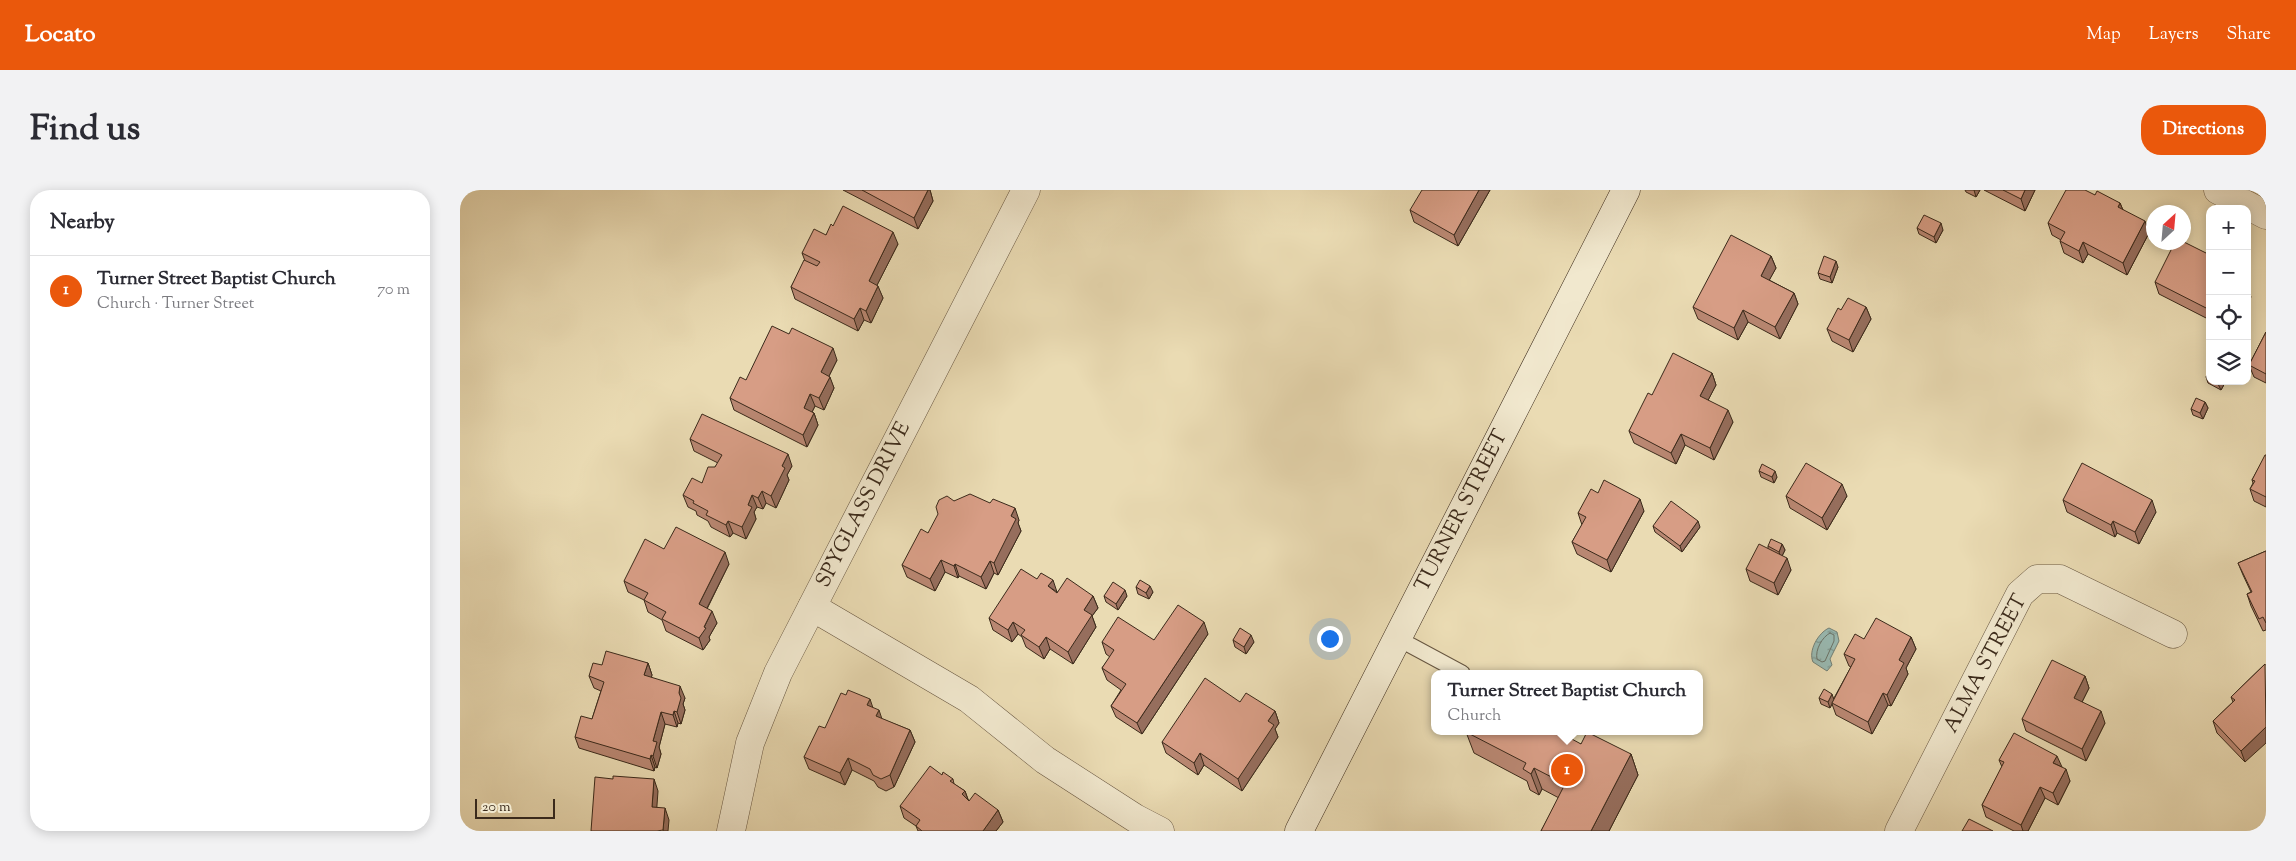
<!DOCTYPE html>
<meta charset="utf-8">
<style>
:root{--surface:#fff;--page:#f2f2f3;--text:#2b2b33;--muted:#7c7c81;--line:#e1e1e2;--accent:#ea580c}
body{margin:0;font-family:"Sorts Mill Goudy",serif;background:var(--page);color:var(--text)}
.controls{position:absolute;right:15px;top:15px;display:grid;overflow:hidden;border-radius:10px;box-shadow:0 2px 12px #0003}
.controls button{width:45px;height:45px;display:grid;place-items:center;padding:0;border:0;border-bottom:1px solid var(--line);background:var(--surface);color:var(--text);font:25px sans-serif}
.compass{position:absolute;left:1686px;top:15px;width:45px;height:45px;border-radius:50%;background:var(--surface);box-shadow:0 2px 12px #0003;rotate:26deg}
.scale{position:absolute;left:15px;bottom:12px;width:80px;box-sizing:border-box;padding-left:5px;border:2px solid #3b2a1b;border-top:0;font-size:14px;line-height:18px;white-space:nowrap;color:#3b2a1b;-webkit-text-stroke:4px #f1e8ce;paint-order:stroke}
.you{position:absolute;left:869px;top:448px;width:18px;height:18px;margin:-12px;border:4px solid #fff;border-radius:50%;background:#1a73e8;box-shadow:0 0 0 8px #1a73e833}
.badge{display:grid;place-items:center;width:32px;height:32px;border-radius:50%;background:var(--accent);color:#fff;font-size:16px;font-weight:700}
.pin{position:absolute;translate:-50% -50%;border:2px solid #fff;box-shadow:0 1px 5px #0006}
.popup{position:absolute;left:971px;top:480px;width:272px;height:65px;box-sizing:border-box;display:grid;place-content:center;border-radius:10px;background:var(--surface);filter:drop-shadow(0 1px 4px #0005);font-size:16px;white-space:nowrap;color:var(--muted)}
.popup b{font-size:19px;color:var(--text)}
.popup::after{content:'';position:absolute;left:50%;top:100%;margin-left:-10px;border:10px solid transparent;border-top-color:var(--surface)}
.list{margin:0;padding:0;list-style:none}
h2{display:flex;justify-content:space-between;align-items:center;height:65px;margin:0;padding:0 20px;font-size:21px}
h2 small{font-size:16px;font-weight:400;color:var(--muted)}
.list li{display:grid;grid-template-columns:32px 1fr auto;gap:15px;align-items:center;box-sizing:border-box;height:70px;padding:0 20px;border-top:1px solid var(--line)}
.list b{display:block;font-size:19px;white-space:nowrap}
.list p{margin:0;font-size:16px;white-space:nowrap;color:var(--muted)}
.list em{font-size:16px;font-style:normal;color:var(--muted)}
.icon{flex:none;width:28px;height:28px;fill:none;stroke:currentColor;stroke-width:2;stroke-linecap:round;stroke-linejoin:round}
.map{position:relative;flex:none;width:1806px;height:641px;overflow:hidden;border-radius:20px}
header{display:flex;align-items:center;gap:30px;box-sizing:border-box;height:70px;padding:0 25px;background:var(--accent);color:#fff}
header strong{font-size:24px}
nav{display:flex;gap:28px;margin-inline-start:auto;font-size:18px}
.intro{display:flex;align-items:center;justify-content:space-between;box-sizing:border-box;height:120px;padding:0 30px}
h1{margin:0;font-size:35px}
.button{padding:12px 22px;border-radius:20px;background:var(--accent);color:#fff;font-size:18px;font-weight:700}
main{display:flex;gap:30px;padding:0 30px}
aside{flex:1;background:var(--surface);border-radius:20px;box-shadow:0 2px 12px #0003}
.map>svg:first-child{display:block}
.water{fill:url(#water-ripples);stroke:#738076}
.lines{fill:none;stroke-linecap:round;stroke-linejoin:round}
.shore{stroke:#6a7267;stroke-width:1}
.lane-casing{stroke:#675641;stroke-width:17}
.street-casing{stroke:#675641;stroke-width:29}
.secondary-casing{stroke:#3b2a1b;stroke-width:29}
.lane{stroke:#f1e8ce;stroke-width:15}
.street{stroke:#f1e8ce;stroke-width:28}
.secondary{stroke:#f1e8ce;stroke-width:28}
.wall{fill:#b98772;stroke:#3b2a1b}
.shaded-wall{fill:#966e5d;stroke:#3b2a1b}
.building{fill:#d79d85;stroke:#3b2a1b}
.labels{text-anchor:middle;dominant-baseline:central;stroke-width:5;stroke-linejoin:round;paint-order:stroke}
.street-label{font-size:21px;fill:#3b2a1b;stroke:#f1e8ce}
</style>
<header>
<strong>Locato</strong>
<nav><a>Map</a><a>Layers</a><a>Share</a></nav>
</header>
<div class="intro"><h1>Find us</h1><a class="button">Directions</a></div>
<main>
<aside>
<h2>Nearby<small></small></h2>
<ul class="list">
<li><span class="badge">1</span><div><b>Turner Street Baptist Church</b><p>Church · Turner Street</p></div><em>70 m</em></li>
</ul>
</aside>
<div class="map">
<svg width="1806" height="641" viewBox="0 0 1806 641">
<defs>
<pattern id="water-ripples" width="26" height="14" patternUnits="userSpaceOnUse" patternTransform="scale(1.25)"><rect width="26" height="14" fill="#99bab3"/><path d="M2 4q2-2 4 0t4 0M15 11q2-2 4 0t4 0" fill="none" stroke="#7e9791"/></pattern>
</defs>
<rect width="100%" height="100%" fill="#eadbb3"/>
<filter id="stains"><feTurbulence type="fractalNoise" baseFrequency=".004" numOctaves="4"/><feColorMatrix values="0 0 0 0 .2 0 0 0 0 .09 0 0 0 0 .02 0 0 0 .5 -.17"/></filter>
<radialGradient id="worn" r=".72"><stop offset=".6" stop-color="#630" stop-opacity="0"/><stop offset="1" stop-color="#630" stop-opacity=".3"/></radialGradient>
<path class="water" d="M1369,438L1377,442L1379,451L1370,469L1372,475L1367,481L1353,472C1348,461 1358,443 1369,438Z"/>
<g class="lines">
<path class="shore" d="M1370,443L1374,445V451L1365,471L1362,472L1357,469C1355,460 1362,447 1370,443Z"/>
<defs>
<polyline id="lane" points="937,448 1002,483"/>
<g id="street">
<polyline points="1758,0 1806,25"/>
<polyline points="352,417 509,509 585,570 675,628 700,641"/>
<polyline points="271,641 290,553 318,483 566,0"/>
<polyline points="1439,641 1560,404 1577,389 1600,389 1713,444"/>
</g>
<polyline id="secondary" points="839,641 1166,0"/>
</defs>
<use href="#lane" class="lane-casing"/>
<use href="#street" class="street-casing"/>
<use href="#secondary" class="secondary-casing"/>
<use href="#lane" class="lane"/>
<use href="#street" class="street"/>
<use href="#secondary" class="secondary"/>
</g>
<g class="wall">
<polygon points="383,0 470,0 473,11 458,39"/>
<polygon points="1030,0 998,56 954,32 950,20"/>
<polygon points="1505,0 1520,0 1516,7 1506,2"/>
<polygon points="1524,0 1575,0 1565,21"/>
<polygon points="1635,5 1660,13 1663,20 1689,43 1667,85 1628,64 1623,73 1604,63 1600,51 1601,50 1592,45 1588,33"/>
<polygon points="373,36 438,54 417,95 423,108 411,133 404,130 398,141 335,109 331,97 345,71 342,63 366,45"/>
<polygon points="1457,38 1483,40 1476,53 1459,44"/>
<polygon points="1750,65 1750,130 1699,104 1695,92"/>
<polygon points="1311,66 1316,78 1309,90 1334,103 1338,114 1320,149 1288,132 1278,150 1238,129 1233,117"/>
<polygon points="1378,77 1372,93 1360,89 1358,83"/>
<polygon points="1406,117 1411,129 1393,162 1372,151 1367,139 1381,120"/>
<polygon points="1806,142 1806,193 1794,187 1789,175"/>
<polygon points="377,170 369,186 374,198 364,220 355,216 352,222 354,223 358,235 347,257 274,220 270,208 286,190"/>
<polygon points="1750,180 1750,191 1766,191 1761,200 1748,193 1746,187"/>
<polygon points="1252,183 1256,195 1248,210 1273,232 1254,270 1225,255 1216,274 1174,253 1169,241 1192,205"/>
<polygon points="1745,212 1748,218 1743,229 1733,225 1731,219"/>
<polygon points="230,249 332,276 327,285 329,290 316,318 306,313 303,319 297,317 294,322 296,329 286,349 273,343 270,347 251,337 248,331 237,325 236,321 228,317 223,305 242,293 255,277 258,273 234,261"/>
<polygon points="1806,265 1806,317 1794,311 1790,299 1793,293 1792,290"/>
<polygon points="1299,281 1317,287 1314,293 1301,287"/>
<polygon points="1138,303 1184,321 1151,382 1117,364 1112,352 1122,335 1118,323"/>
<polygon points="1326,306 1387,306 1367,340 1330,318"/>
<polygon points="1603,310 1696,322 1679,354 1657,343 1655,347 1607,322"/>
<polygon points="494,311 559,330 558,333 561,341 538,385 534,383 526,399 499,386 498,388 485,382 475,401 447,387 442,375"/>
<polygon points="1193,336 1240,337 1222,362 1195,342"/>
<polygon points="1322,354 1325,360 1322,366 1331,380 1318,405 1290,391 1286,379 1308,359 1308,356"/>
<polygon points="204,359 269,374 247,419 257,433 249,447 250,450 243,460 206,441 202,430 188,422 184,410 168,402 164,391"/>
<polygon points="1806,361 1806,440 1803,441 1791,416 1787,404 1791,402 1783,385 1778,373"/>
<polygon points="676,397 693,402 689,409 678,404"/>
<polygon points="597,402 633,406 638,418 632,426 636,437 613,474 590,459 584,469 566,457 562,447 558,444 552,452 533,440 529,428"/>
<polygon points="644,406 667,406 658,420 646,412"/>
<polygon points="748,444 682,544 656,527 651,516 661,500 647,490 642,478 650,467 646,464 642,452 694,450"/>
<polygon points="1451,447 1456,459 1446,478 1448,484 1431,516 1428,515 1412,544 1376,525 1372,514 1370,518 1361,514 1359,508 1374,508 1391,477 1389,476 1384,464 1404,449"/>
<polygon points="773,450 794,452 786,464 775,457"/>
<polygon points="188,473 192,485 191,487 225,508 223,514 225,520 221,534 218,533 217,537 205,534 199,557 201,564 197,578 195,577 194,581 119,558 115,547 132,529 141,501 134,498 129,486 142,475"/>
<polygon points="1805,474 1785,572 1757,543 1753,531 1773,512 1771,507"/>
<polygon points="1625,486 1629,498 1622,512 1645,533 1626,571 1566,541 1562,529"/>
<polygon points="780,512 815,521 819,533 815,539 818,547 782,601 744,575 738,585 706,563 702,552"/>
<polygon points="412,517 422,529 450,540 455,552 434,597 426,601 418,597 414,591 392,580 385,595 349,579 344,567 365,538"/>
<polygon points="1006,542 1121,554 1171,564 1178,585 1149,641 1081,641 1099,608 1082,599 1079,605 1070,600 1067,591 1014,563"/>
<polygon points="1539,570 1601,577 1610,591 1598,615 1585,608 1568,641 1554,641 1526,627 1522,615 1542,577"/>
<polygon points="482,585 493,589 494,594 505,601 508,609 509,611 538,620 543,632 536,641 458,641 456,636 444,628 440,616"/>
</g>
<g class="shaded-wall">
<polygon points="468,0 470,0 473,11 458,39 454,28"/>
<polygon points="1019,0 1030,0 998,56 994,45"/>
<polygon points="1514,0 1520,0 1516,7"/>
<polygon points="1565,0 1575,0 1565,21 1561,9"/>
<polygon points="1660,13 1665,25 1658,17"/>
<polygon points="1685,31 1689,43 1667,85 1663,73"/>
<polygon points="1481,33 1483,40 1476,53 1474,47"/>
<polygon points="433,42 438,54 413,103 409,91"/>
<polygon points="1623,52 1628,64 1623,73 1619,61"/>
<polygon points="1311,66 1316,78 1305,98 1301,86"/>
<polygon points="1376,71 1378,77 1372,93 1370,87"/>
<polygon points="418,96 423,108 411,133 406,121"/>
<polygon points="1787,97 1791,107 1787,114"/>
<polygon points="1334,103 1338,114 1320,149 1315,137"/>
<polygon points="1406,117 1411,129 1393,162 1389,150"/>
<polygon points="400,118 404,130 398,141 394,129"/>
<polygon points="1283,120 1288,132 1278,150 1274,138"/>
<polygon points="373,158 377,170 365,194 361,182"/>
<polygon points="1252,183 1256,195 1244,218 1240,206"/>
<polygon points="370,187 374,198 364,220 359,208"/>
<polygon points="1760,191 1766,191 1761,200 1758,194"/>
<polygon points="350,204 355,216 348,230 344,218"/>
<polygon points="1745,212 1748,218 1743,229 1740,223"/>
<polygon points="1268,220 1273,232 1254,270 1250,258"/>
<polygon points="354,223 358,235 347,257 343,245"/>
<polygon points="1221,244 1225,255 1216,274 1211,263"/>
<polygon points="328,264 332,276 327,285 329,290 316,318 311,306 322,276"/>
<polygon points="1315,281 1317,287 1314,293 1312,287"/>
<polygon points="1382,294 1387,306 1367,340 1362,328"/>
<polygon points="302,301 306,313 303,319 298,308"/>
<polygon points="292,305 297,317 294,322 296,329 286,349 282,337 288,315"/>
<polygon points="1180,309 1184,321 1151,382 1147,370"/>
<polygon points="1692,310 1696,322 1679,354 1675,342"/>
<polygon points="555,318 559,330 558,333 561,341 538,385 534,373 551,326"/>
<polygon points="268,331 273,343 270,347 266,335"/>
<polygon points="1238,331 1240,337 1222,362 1220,356"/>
<polygon points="1653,331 1657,343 1655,347 1651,335"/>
<polygon points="1322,354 1325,360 1321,368 1319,362"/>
<polygon points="265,362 269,374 243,426 239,414"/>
<polygon points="1327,368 1331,380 1318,405 1314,393"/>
<polygon points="481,370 485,382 475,401 470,389"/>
<polygon points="530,371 534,383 526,399 521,387"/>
<polygon points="495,374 499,386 498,388 494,376"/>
<polygon points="593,390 597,402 588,396"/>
<polygon points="690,396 693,402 689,409 686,403"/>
<polygon points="665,400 667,406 658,420 656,414"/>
<polygon points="633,406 638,418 632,426 636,437 613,474 608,462 624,420"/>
<polygon points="252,421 257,433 249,447 250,450 243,460 239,448"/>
<polygon points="553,432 558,444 552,452 548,440"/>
<polygon points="744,432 748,444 682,544 677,533"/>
<polygon points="791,445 794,452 786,464 784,457"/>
<polygon points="586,447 590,459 584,469 579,457"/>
<polygon points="1451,447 1456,459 1446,478 1448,484 1431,516 1427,505 1439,470"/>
<polygon points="188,473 192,485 189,497 184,485"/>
<polygon points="1625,486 1629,498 1618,520 1614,508"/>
<polygon points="220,496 225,508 223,514 225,520 221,534 217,522 219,503"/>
<polygon points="1423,503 1428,515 1412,544 1408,532"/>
<polygon points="1372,504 1374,510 1372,513 1372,514 1370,518 1368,512"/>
<polygon points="410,509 414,521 407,515"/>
<polygon points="419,520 423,532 416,526"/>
<polygon points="214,521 218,533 217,537 213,525"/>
<polygon points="815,521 819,533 815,539 818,547 782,601 778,589 808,531"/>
<polygon points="1641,521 1645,533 1626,571 1622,559"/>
<polygon points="201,522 205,534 199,557 201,564 197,578 193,566 193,551"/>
<polygon points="1806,537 1806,553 1785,572 1781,561"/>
<polygon points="450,540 455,552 434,597 430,585"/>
<polygon points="740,563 744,575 738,585 734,573"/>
<polygon points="1171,564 1178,585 1149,641 1131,641"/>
<polygon points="191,565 195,577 194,581 190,569"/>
<polygon points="1597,566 1602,577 1593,573"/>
<polygon points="388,568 392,580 385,595 380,583"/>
<polygon points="1074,578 1082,599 1079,605 1071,584"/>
<polygon points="1606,579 1610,591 1598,615 1593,603"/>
<polygon points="194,589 198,601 196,629 192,617"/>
<polygon points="1580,597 1585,608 1568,641 1563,641 1561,635"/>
<polygon points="505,601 509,613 502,604"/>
<polygon points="205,618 209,630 208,641 203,641 203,640"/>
<polygon points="538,620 543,632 536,641 523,641"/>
</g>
<g class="building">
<polygon points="402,0 468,0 454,28"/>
<polygon points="962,0 1019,0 994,45 950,20"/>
<polygon points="1543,0 1565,0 1561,9"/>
<polygon points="1606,0 1625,0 1635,5 1637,1 1660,13 1658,17 1685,31 1663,73 1623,52 1619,61 1600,51 1605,42 1588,33"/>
<polygon points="383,16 433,42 409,91 418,96 406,121 400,118 394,129 331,97 344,70 357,76 360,72 342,63 354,39 366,45 371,34 373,36"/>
<polygon points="1464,25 1481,33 1474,47 1457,38"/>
<polygon points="1271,45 1311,66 1301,86 1334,103 1315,137 1283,120 1274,138 1233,117"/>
<polygon points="1715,52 1724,52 1750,65 1750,70 1747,75 1750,76 1750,120 1695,92"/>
<polygon points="1364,66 1376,71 1370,87 1358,83"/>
<polygon points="1388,108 1406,117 1389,150 1367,139 1378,118 1381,120"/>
<polygon points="312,136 329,144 332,138 373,158 361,182 370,187 359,208 350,204 344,218 354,223 343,245 270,208 280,187 286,190"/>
<polygon points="1806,142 1806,184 1789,175"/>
<polygon points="1213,163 1252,183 1240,206 1268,220 1250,258 1221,244 1211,263 1169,241 1188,203 1192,205"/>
<polygon points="1750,180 1750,189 1746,187"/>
<polygon points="1754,191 1760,191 1758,194"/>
<polygon points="1736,208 1745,212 1740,223 1731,219"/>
<polygon points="242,224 328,264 322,276 325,278 311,306 302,301 298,308 292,305 288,315 292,317 282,337 268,331 266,335 246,325 248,321 233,313 234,311 223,305 232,288 242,293 248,277 255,277 262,265 230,249"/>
<polygon points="1805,265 1806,265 1806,307 1790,299 1795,291 1792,290"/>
<polygon points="1346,273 1382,294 1362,328 1326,306"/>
<polygon points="1622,273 1692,310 1675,342 1653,331 1651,335 1603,310"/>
<polygon points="1302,274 1315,281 1312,287 1299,281"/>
<polygon points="1144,290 1180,309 1147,370 1112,352 1126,327 1118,323 1131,299 1138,303"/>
<polygon points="510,304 530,313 533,309 555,318 551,326 556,329 534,373 530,371 521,387 495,374 494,376 481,370 470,389 442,375 461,339 468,343 478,324 476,317 479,310 487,306 494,311"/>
<polygon points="1211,311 1238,331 1220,356 1193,336"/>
<polygon points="216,337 265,362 239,414 252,421 244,437 246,438 239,448 202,429 206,422 184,410 188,403 164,391 185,349 204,359"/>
<polygon points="1311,349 1322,354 1319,362 1308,356"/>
<polygon points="1299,354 1327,368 1314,393 1286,379"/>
<polygon points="1806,361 1806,433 1803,427 1799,429 1787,404 1792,402 1778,373"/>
<polygon points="561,379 577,389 581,383 593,390 588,396 597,403 607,388 633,406 624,420 632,425 608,462 586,447 579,457 561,445 565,440 553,432 548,440 529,428"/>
<polygon points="680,390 690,396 686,403 676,397"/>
<polygon points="653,392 665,400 656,414 644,406"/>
<polygon points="718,415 744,432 677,533 651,516 666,494 642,478 654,460 642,452 658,427 694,450"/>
<polygon points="1416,428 1451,447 1439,470 1444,473 1427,505 1423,503 1408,532 1372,513 1395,469 1384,464 1395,444 1404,449"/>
<polygon points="780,438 791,445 784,457 773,450"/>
<polygon points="146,461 188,473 184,485 220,496 219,503 221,508 217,522 214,521 213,525 201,522 193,551 197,552 193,566 191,565 190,569 115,547 121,526 132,529 144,492 129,486 133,473 142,475"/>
<polygon points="1592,470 1625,486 1614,508 1641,521 1622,559 1562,529"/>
<polygon points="1805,474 1806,537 1781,561 1753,531 1775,510 1771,507"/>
<polygon points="745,488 780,512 786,503 815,521 808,531 814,535 778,589 740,563 734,573 702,552"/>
<polygon points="1364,499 1372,504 1368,512 1359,508"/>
<polygon points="388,500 410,509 407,515 419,520 416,526 450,540 430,585 421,589 413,585 410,579 388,568 380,583 344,567 359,536 365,538 381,503 386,505"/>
<polygon points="1007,541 1097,541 1121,554 1127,542 1171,564 1131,641 1081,641 1105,594 1074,578 1071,584 1063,579 1066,573 1006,542"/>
<polygon points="1554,543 1597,566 1593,573 1606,579 1593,603 1580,597 1561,635 1522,615 1544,572 1539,570"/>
<polygon points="470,576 482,585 483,582 493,589 490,591 505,601 502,604 509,611 515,603 538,620 523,641 462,641 456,636 460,630 440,616"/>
<polygon points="153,586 194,589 192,617 205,618 203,640 197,641 131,641 135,587 153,589"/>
<polygon points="1509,629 1533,641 1502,641"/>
</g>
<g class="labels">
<g class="street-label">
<text transform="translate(404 315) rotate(-63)">SPYGLASS DRIVE</text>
<text transform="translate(1002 321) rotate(-63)">TURNER STREET</text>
<text transform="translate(1526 474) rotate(-62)">ALMA STREET</text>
</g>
</g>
<rect width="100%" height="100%" filter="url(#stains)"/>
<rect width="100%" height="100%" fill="url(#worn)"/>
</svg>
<div class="controls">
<button>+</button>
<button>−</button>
<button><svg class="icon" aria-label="locate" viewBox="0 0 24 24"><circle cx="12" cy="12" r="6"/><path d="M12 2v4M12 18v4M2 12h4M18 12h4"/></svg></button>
<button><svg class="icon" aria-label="layers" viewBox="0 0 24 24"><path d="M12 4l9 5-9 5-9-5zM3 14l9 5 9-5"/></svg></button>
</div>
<svg class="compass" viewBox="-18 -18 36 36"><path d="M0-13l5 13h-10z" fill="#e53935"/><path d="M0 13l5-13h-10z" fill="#7c7c81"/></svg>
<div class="scale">20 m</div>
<div class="you"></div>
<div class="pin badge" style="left:1107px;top:580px">1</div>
<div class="popup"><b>Turner Street Baptist Church</b>Church</div>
</div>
</main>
